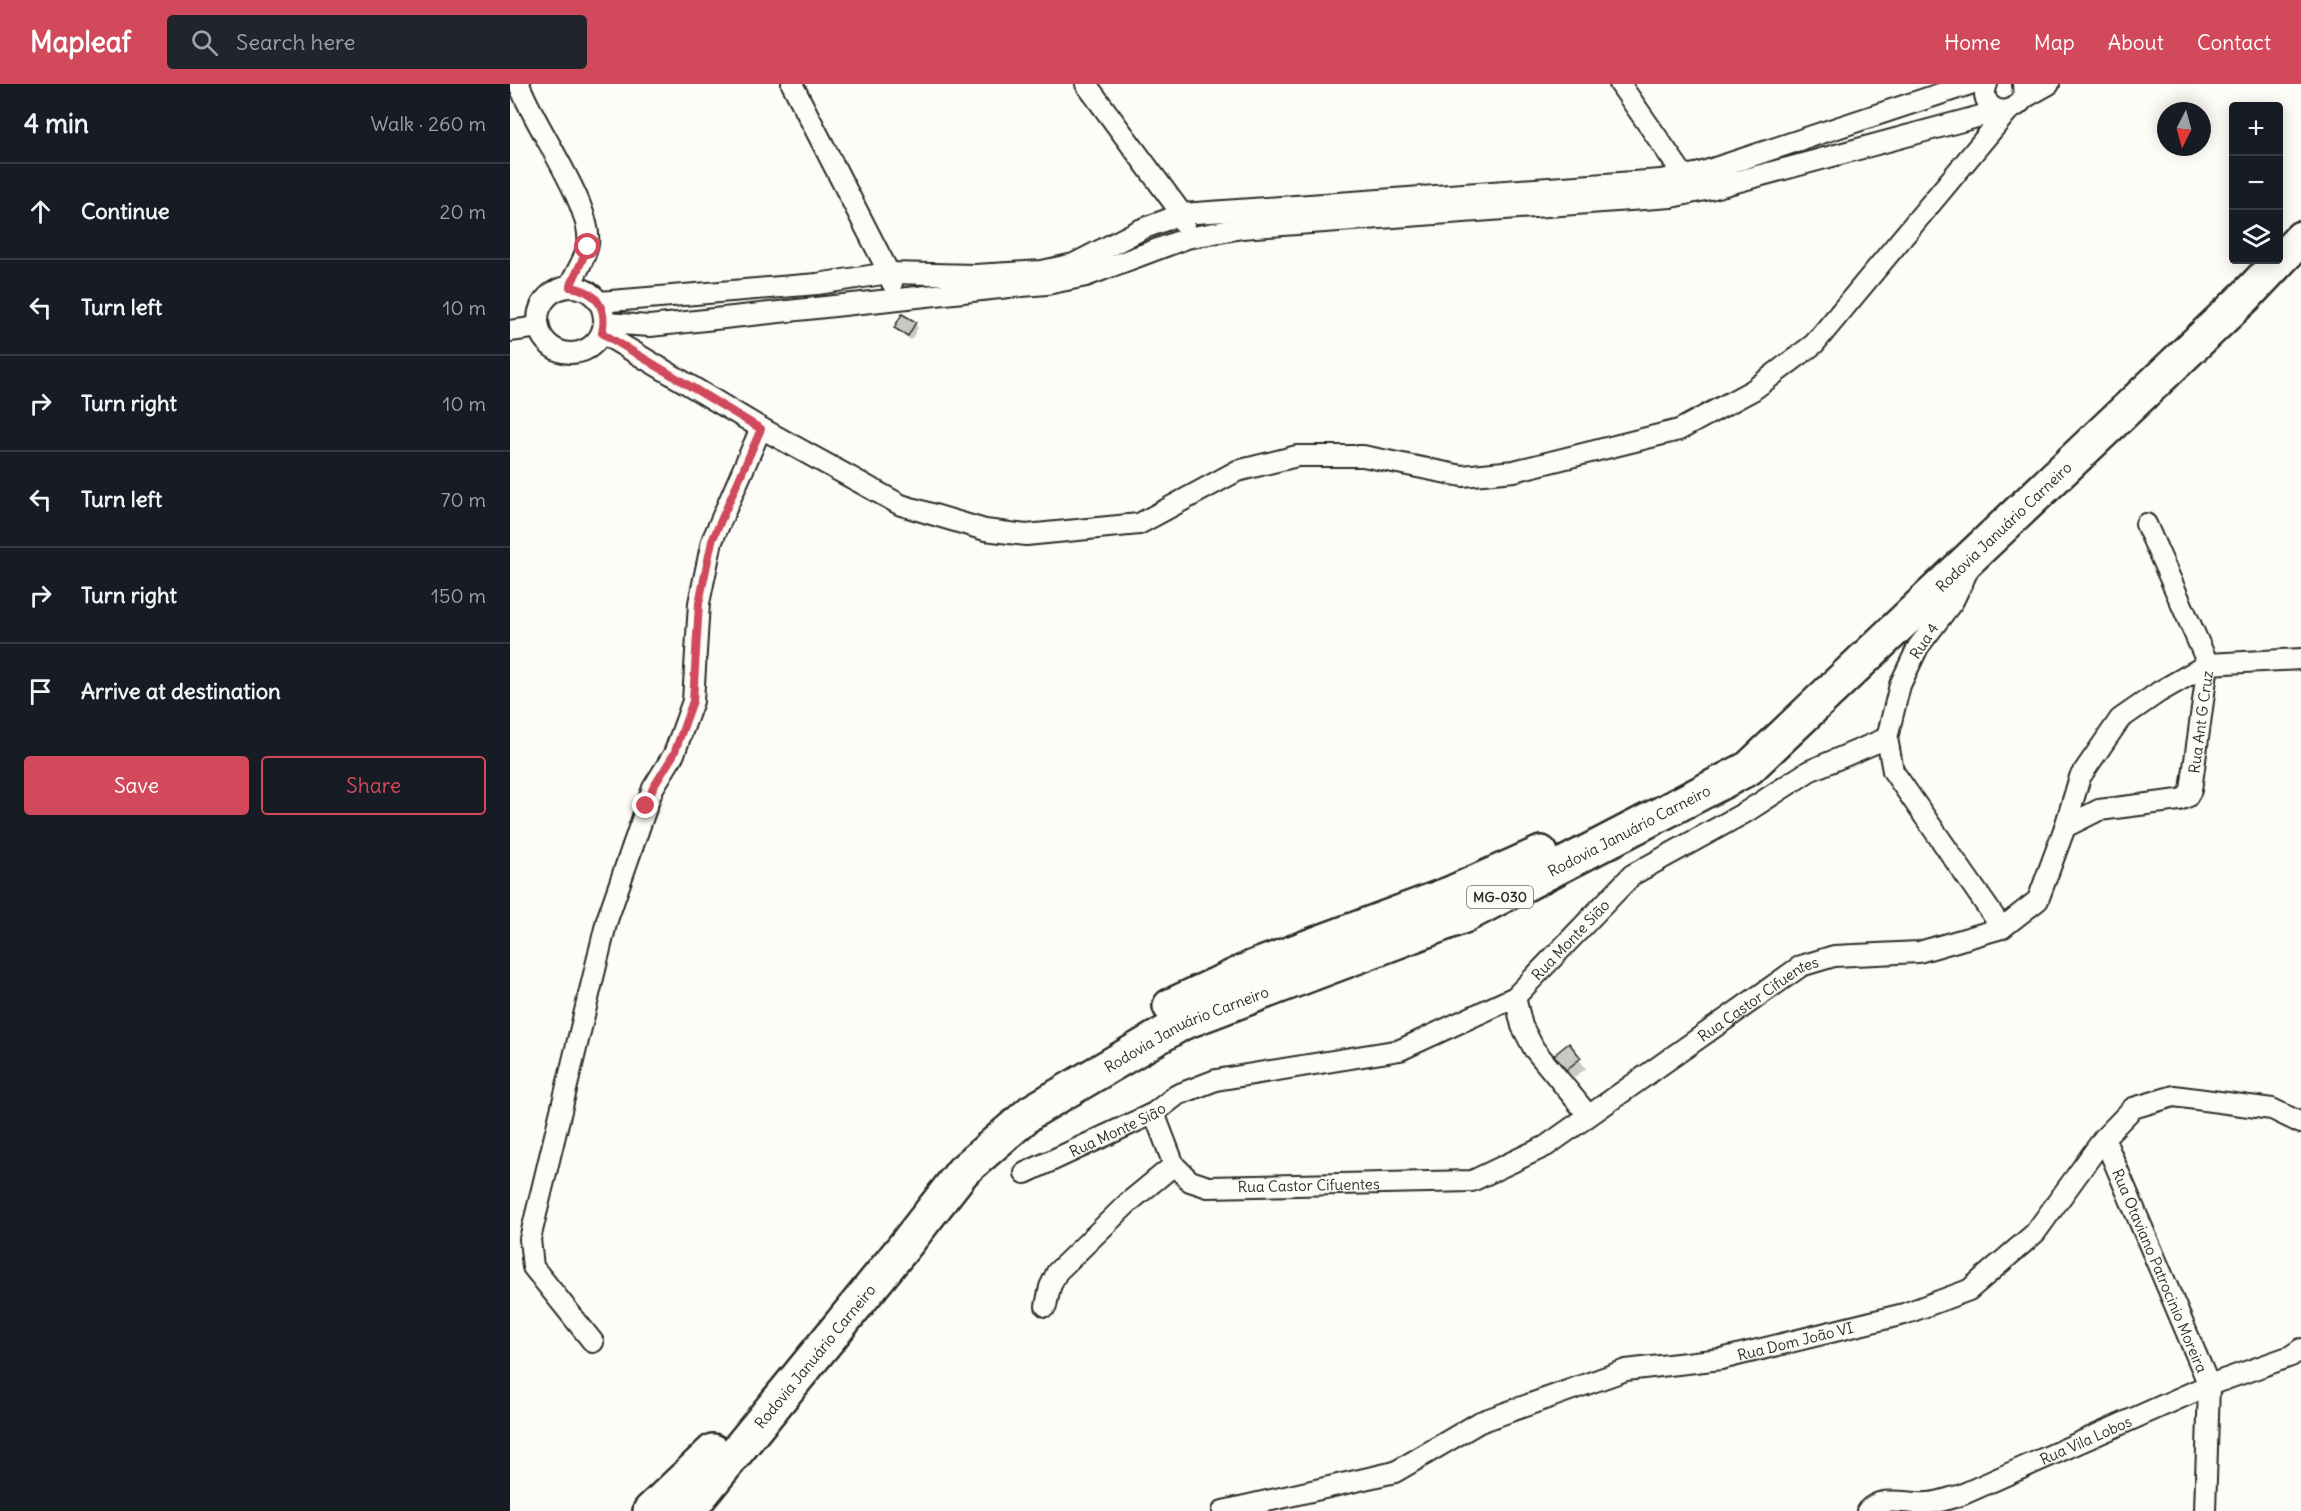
<!DOCTYPE html>
<meta charset="utf-8">
<style>
:root{--surface:#171b24;--page:#20242c;--text:#f1f3f6;--muted:#9ea1a6;--line:#363941;--accent:#d1495b}
body{margin:0;font-family:Delius,sans-serif;background:var(--page);color:var(--text)}
.controls{position:absolute;right:18px;top:18px;display:grid;overflow:hidden;border-radius:6px;box-shadow:0 3px 15px #0003}
.controls button{width:54px;height:54px;display:grid;place-items:center;padding:0;border:0;border-bottom:2px solid var(--line);background:var(--surface);color:var(--text);font:30px sans-serif}
.compass{position:absolute;left:1647px;top:18px;width:54px;height:54px;border-radius:50%;background:var(--surface);box-shadow:0 3px 15px #0003;rotate:186deg}
.stop{position:absolute;width:18px;height:18px;margin:-14px;border:4px solid #d1495b;border-radius:50%;background:#fff}
.stop.end{background:#d1495b;border-color:#fff;box-shadow:0 2px 6px #0008}
.list{margin:0;padding:0;list-style:none}
h2{display:flex;justify-content:space-between;align-items:center;height:78px;margin:0;padding:0 24px;font-size:26px}
h2 small{font-size:20px;font-weight:400;color:var(--muted)}
.list li{display:grid;grid-template-columns:39px 1fr auto;gap:18px;align-items:center;box-sizing:border-box;height:96px;padding:0 24px;border-top:2px solid var(--line)}
.list b{display:block;font-size:22px;white-space:nowrap}
.list em{font-size:20px;font-style:normal;color:var(--muted)}
.actions{display:flex;gap:12px;padding:18px 24px}
.actions a{flex:1;padding:14px 0;border:2px solid var(--accent);border-radius:6px;text-align:center;font-size:21px;color:var(--accent)}
.actions .main{background:var(--accent);color:#fff}
.icon{flex:none;width:33px;height:33px;fill:none;stroke:currentColor;stroke-width:2;stroke-linecap:round;stroke-linejoin:round}
.map{position:relative;flex:none;width:1791px;height:1427px;overflow:hidden}
header{display:flex;align-items:center;gap:36px;box-sizing:border-box;height:84px;padding:0 30px;background:var(--accent);color:#fff}
header strong{font-size:28px}
nav{display:flex;gap:33px;margin-inline-start:auto;font-size:21px}
.search{width:420px;height:54px;background:var(--page);display:flex;align-items:center;gap:15px;box-sizing:border-box;padding:0 21px;border-radius:6px;color:var(--muted);font-size:22px}
main{display:flex}
aside{flex:1;background:var(--surface)}
.map>svg:first-child{display:block}
.shadow{fill:#0003}
.building{fill:#c9c8c4;stroke:#2b2b2b;stroke-width:1.5}
.lines{fill:none;stroke-linecap:round;stroke-linejoin:round}
.minor-casing{stroke:#2b2b2b;stroke-width:24}
.trunk-casing{stroke:#2b2b2b;stroke-width:38}
.minor{stroke:#fdfcf7;stroke-width:20}
.trunk{stroke:#fdfcf7;stroke-width:33}
.route{stroke:#d1495b;stroke-width:8}
.labels{text-anchor:middle;dominant-baseline:central;stroke-width:4.5;stroke-linejoin:round;paint-order:stroke}
.shield{fill:#fdfcf7;stroke:#6a6a68;stroke-width:1.5}
.shield-label{font-size:14px;font-weight:bold;fill:#2b2b2b}
.street-label{font-size:15px;fill:#2b2b2b;stroke:#fdfcf7}
</style>
<header>
<strong>Mapleaf</strong>
<div class="search"><svg class="icon" aria-label="search" viewBox="0 0 24 24"><circle cx="10" cy="10" r="6"/><path d="M15 15l6 6"/></svg>Search here</div>
<nav><a>Home</a><a>Map</a><a>About</a><a>Contact</a></nav>
</header>
<main>
<aside>
<h2>4 min<small>Walk · 260 m</small></h2>
<ul class="list">
<li><svg class="icon" aria-label="ahead" viewBox="0 0 24 24"><path d="M12 20V5M6 11l6-6 6 6"/></svg><div><b>Continue</b></div><em>20 m</em></li>
<li><svg class="icon" aria-label="left" viewBox="0 0 24 24"><path d="M17 20v-9H6M10 6l-5 5 5 5"/></svg><div><b>Turn left</b></div><em>10 m</em></li>
<li><svg class="icon" aria-label="right" viewBox="0 0 24 24"><path d="M7 20v-9h11M14 6l5 5-5 5"/></svg><div><b>Turn right</b></div><em>10 m</em></li>
<li><svg class="icon" aria-label="left" viewBox="0 0 24 24"><path d="M17 20v-9H6M10 6l-5 5 5 5"/></svg><div><b>Turn left</b></div><em>70 m</em></li>
<li><svg class="icon" aria-label="right" viewBox="0 0 24 24"><path d="M7 20v-9h11M14 6l5 5-5 5"/></svg><div><b>Turn right</b></div><em>150 m</em></li>
<li><svg class="icon" aria-label="arrive" viewBox="0 0 24 24"><path d="M6 21V4h12l-3 4 3 4H6"/></svg><div><b>Arrive at destination</b></div></li>
</ul>
<div class="actions"><a class="main">Save</a><a>Share</a></div>
</aside>
<div class="map">
<svg width="1791" height="1427" viewBox="0 0 1791 1427">
<rect width="100%" height="100%" fill="#fdfcf7"/>
<filter id="ink" filterUnits="userSpaceOnUse"><feTurbulence type="fractalNoise" baseFrequency=".0167" numOctaves="2"/><feDisplacementMap in="SourceGraphic" scale="12" xChannelSelector="R" yChannelSelector="G"/><feConvolveMatrix kernelMatrix="1 2 1 2 8 2 1 2 1" color-interpolation-filters="sRGB"/></filter>
<g filter="url(#ink)">
<g class="shadow">
<polygon points="405,239 408,244 401,256 388,248 386,244"/>
<polygon points="1059,961 1076,985 1063,994 1046,971"/>
</g>
<g class="building">
<polygon points="392,230 406,238 398,252 384,244"/>
<polygon points="1059,959 1071,974 1056,986 1044,971"/>
</g>
<g class="lines">
<defs>
<g id="minor">
<path d="M9,0C24,42 83,121 78,160C76,174 65,190 59,203"/>
<polyline points="282,0 379,189 382,199"/>
<polyline points="576,0 672,130 674,140"/>
<polyline points="1110,0 1174,92 1173,101"/>
<path d="M1477,0C1467,22 1496,39 1514,14L1513,0"/>
<polyline points="1514,14 1539,0"/>
<circle cx="61" cy="236" r="33"/>
<polyline points="89,218 307,200 379,189 465,191 532,187 564,180 632,145 672,130 1151,96 1190,89 1460,0"/>
<polyline points="95,239 140,242 499,203 537,200 576,192 677,154 732,144 1161,113 1200,105 1489,27"/>
<polyline points="0,247 29,243"/>
<polyline points="92,249 251,344 391,421 475,446 516,451 629,440 727,387 787,372 853,372 952,392 1004,387 1169,346 1243,306 1304,260 1497,28"/>
<polyline points="1458,486 1443,517 1408,563 1390,601 1377,654 1383,687 1492,844"/>
<path id="s1" d="M1555,743L1589,726L1669,716L1677,713L1681,706L1698,580L1636,440"/>
<polyline points="1005,913 1012,942 1024,965 1078,1031"/>
<path id="s2" d="M644,1029L664,1081L680,1097L698,1103L962,1097L1036,1062L1291,882L1324,872L1409,868L1492,844L1528,816L1555,743L1570,693L1610,635L1649,608L1698,580L1791,575"/>
<path id="s3" d="M1594,1054L1699,1301L1695,1427"/>
<path id="s4" d="M515,1089L644,1029L667,1011L706,996L890,966L1005,913L1122,791L1236,728L1299,687L1377,654"/>
<polyline points="536,1222 540,1203 547,1188 619,1118 664,1081"/>
<polyline points="83,1258 23,1183 20,1155 97,836 143,704 164,670 183,617 189,519 202,457 251,344"/>
<path id="s5" d="M713,1427L885,1388L970,1338L1116,1286L1211,1275L1394,1230L1459,1206L1525,1149L1594,1054L1623,1024L1664,1012L1762,1025L1791,1039"/>
<path id="s6" d="M1357,1427C1372,1410 1398,1421 1418,1419C1428,1419 1440,1414 1451,1411L1699,1301L1781,1272L1791,1265"/>
</g>
<g id="trunk">
<polyline points="660,922 744,883 939,810 1031,769"/>
<polyline points="140,1427 203,1367"/>
<path id="s7" d="M178,1427L392,1165L453,1087L521,1028L672,939L954,832L1239,684L1737,211L1791,154"/>
</g>
</defs>
<use href="#minor" class="minor-casing"/>
<use href="#trunk" class="trunk-casing"/>
<use href="#minor" class="minor"/>
<use href="#trunk" class="trunk"/>
</g>
</g>
<g class="lines" filter="url(#ink)">
<path class="route" d="M78,163L60,203C85,206 98,223 92,249L251,345L202,457L189,519L183,617L164,670L143,704L136,722"/>
</g>
<g class="labels">
<rect class="shield" x="957" y="802" width="66" height="22" rx="4.5"/>
<g class="shield-label">
<text x="990" y="813">MG-030</text>
</g>
<g class="street-label">
<text stroke="none"><textPath href="#s7" startOffset="1676">Rodovia Januário Carneiro</textPath></text>
<text transform="translate(1414 557) rotate(-57)">Rua 4</text>
<text stroke="none"><textPath href="#s1" startOffset="204">Rua Ant G Cruz</textPath></text>
<text stroke="none"><textPath href="#s7" startOffset="1190">Rodovia Januário Carneiro</textPath></text>
<text stroke="none"><textPath href="#s4" startOffset="606">Rua Monte Sião</textPath></text>
<text stroke="none"><textPath href="#s2" startOffset="702">Rua Castor Cifuentes</textPath></text>
<text stroke="none"><textPath href="#s7" startOffset="704">Rodovia Januário Carneiro</textPath></text>
<text stroke="none"><textPath href="#s4" startOffset="102">Rua Monte Sião</textPath></text>
<text stroke="none"><textPath href="#s2" startOffset="198">Rua Castor Cifuentes</textPath></text>
<text stroke="none"><textPath href="#s3" startOffset="144">Rua Otaviano Patrocinio Moreira</textPath></text>
<text stroke="none"><textPath href="#s5" startOffset="602">Rua Dom João VI</textPath></text>
<text stroke="none"><textPath href="#s7" startOffset="200">Rodovia Januário Carneiro</textPath></text>
<text stroke="none"><textPath href="#s6" startOffset="234">Rua Vila Lobos</textPath></text>
</g>
</g>
</svg>
<div class="controls">
<button>+</button>
<button>−</button>
<button><svg class="icon" aria-label="layers" viewBox="0 0 24 24"><path d="M12 4l9 5-9 5-9-5zM3 14l9 5 9-5"/></svg></button>
</div>
<svg class="compass" viewBox="-18 -18 36 36"><path d="M0-13l5 13h-10z" fill="#e53935"/><path d="M0 13l5-13h-10z" fill="#9ea1a6"/></svg>
<div class="stop" style="left:78px;top:163px"></div>
<div class="stop end" style="left:136px;top:722px"></div>
</div>
</main>
